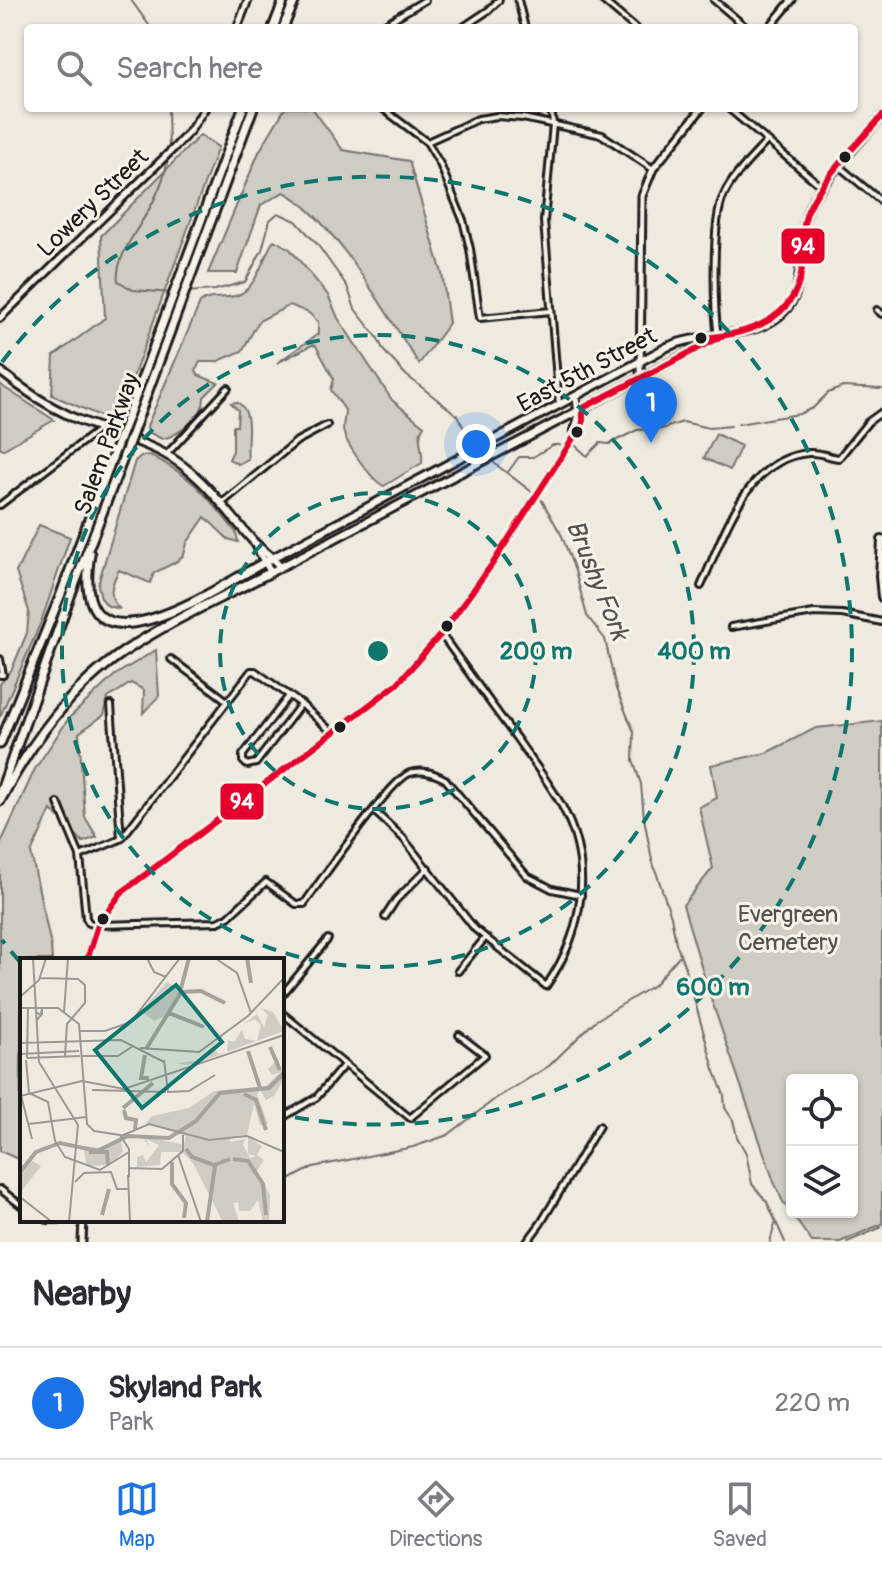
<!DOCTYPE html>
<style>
:root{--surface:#fff;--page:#f7f7f7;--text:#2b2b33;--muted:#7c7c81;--line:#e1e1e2;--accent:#1a73e8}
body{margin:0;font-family:Pangolin,sans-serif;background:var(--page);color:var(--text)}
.controls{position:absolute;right:24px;bottom:24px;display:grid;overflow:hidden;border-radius:8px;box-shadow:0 2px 6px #0004}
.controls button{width:72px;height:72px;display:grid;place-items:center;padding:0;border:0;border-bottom:2px solid var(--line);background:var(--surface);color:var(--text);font:40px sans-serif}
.you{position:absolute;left:476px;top:444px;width:28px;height:28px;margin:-20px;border:6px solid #fff;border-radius:50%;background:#1a73e8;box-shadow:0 0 0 12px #1a73e833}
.badge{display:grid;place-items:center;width:52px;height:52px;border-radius:50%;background:var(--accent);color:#fff;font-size:26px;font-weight:700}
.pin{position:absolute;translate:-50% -66px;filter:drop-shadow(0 2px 4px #0008)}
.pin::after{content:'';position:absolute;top:42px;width:28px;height:24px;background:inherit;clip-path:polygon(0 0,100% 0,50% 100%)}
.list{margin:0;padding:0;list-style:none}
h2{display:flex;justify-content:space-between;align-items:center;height:104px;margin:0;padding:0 32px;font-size:34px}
h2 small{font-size:26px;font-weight:400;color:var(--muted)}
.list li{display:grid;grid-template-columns:52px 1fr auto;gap:24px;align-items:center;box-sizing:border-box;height:112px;padding:0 32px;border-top:2px solid var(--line)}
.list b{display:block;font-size:30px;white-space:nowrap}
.list p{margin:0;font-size:26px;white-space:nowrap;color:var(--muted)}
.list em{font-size:26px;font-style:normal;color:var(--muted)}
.icon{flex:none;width:44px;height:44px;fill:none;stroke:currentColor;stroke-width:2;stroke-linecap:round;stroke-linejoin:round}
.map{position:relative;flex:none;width:882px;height:1242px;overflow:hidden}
.search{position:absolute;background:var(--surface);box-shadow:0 2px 6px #0004;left:24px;right:24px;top:24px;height:88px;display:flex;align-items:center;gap:20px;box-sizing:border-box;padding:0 28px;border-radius:8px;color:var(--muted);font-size:30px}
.sheet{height:216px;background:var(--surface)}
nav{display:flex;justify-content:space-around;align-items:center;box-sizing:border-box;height:112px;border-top:2px solid var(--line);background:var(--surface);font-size:22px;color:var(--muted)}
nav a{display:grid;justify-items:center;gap:4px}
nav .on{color:var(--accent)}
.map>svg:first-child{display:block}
.green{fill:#cfccc3;stroke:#767470;stroke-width:2;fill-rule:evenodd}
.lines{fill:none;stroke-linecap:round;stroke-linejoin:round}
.stream{stroke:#6f6d69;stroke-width:2}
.minor-casing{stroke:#1c1c1c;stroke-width:10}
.tertiary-casing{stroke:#1c1c1c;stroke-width:11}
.secondary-casing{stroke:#1c1c1c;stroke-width:12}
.primary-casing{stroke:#1c1c1c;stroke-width:12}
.motorway-casing{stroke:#1c1c1c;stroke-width:13}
.minor{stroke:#f7f3e8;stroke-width:4}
.tertiary{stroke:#f7f3e8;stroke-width:5}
.secondary{stroke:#f7f3e8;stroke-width:6}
.primary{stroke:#f7f3e8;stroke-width:6}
.motorway{stroke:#f7f3e8;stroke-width:7}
.motorway-bridge-casing{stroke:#1c1c1c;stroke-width:13;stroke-linecap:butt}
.motorway-bridge{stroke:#f7f3e8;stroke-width:7}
.bus-1-casing{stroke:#f7f3e8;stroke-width:12}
.bus-1{stroke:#e4002b;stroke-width:6}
.ring{fill:none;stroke:#0f766e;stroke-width:4;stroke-dasharray:14 10}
.bus-dot{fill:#1c1c1c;stroke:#f7f3e8;stroke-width:3}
.labels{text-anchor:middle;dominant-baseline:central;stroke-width:6;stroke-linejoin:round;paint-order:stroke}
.street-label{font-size:24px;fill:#1c1c1c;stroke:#f7f3e8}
.park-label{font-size:24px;fill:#52514e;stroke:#f7f3e8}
.water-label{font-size:26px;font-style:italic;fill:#535250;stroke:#f7f3e8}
.inset-river{fill:none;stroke:#a6a39d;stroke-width:4}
.inset-road{fill:none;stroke:#9a9892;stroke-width:2}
.view{fill:#0f766e;fill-opacity:0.15;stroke:#0f766e;stroke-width:4}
.inset-edge{fill:none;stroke:#1c1c1c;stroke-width:4}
.centre{fill:#0f766e;stroke:#f7f3e8;stroke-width:4}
.ring-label{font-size:24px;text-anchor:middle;font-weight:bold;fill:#0f766e;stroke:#f7f3e8;stroke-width:6;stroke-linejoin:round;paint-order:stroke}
.line-badge{stroke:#f7f3e8;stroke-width:3}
.badge-label{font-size:22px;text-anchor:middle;font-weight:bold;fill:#fff}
</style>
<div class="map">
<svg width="882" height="1242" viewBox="0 0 882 1242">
<rect width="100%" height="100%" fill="#eeeae0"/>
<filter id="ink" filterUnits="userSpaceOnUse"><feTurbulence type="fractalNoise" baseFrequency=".0125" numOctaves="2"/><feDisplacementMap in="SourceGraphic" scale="16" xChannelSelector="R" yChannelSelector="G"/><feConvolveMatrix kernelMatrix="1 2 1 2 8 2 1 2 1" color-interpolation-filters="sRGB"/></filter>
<g filter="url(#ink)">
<g class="green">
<path d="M285,108H312L343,150L409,161L442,273L449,323L419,364C389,318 331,215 284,192L261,205L237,273H208L259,152Z"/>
<polygon points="200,135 218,147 116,423 52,395 54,356 105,318 101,236"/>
<path d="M274,240L290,249L328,295L338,318L392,400L424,426C415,438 424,449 422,463L384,486C372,481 344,442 343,429C343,423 345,417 345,410L331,390L334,379L316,346L312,345L277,363L318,334V322L309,313L290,305L259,321L242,351L216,362H200L196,370L198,375L218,383L204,397C205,415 180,435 162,439L148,432L147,426L200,303C211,294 225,300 238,295C258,287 263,256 274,240Z"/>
<polygon points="0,384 5,388 54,420 4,449 0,448"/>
<path d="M237,402C255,412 245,441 248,459L238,464L229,459L233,451V426H237L238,410L231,403Z"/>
<polygon points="716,434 741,446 730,470 704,458"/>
<path d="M150,455C195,478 205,494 236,532L238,542L228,539L205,517L187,543L184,555L176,562L154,573L150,583L119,570C111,584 107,598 120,609L108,606L101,598L98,585L101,574L135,461L141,456Z"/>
<polygon points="39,525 70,537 41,622 0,717 0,684 12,669 27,633 29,611 16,572"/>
<polygon points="156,650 159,696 143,713 144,690 131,683 108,698 104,715 79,733 85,817 97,837 83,842 51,810 31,853 51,946 52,960 22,960 20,1160 0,1151 0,845 35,769 69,718 115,675"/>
<path d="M882,721V1224L840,1242H812L783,1202L774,1182L710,996L683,905L713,868L699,807L717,798L711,765L766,753L816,728ZM792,1080H852V1212H792Z"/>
</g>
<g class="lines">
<g class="stream">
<polyline points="131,0 151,28"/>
<polyline points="168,108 169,151"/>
<path d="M168,157C166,172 161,186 154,200C144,222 114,256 118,281L133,290L172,293"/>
<polyline points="186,292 215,290 245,282 262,250 270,220 278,213 296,221 317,244 347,286 355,309 377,337 384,351 406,375 457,415 468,436 485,456"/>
<polyline points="738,424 799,414 813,408 828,393 843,387 882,389"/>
<polyline points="575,445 587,456 600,443 609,444 637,430 661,429 683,422 709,428 731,426"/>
<polyline points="490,460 541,499 562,536 575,571 587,616 605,639 616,689 634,732 633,760 641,784 644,818 652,860 671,916 676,943 685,967 714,1069 724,1095 725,1108 733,1120 737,1137 746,1153 752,1184 767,1202 785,1242"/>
<polyline points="508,472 519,457 533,457 553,445 560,445"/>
<polyline points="282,1184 313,1167 413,1147 448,1135 495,1099 549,1066 595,1021 654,985 679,956"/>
<polyline points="770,1242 775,1224"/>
<polyline points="847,1242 882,1227"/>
</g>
<defs>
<g id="minor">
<polyline points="518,0 525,28"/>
<polyline points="602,0 635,28"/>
<polyline points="714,0 747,28"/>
<polyline points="378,28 425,0"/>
<polyline points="462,28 489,10 499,0"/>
<polyline points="382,108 427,142 440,164 463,220 470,249 480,318 551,311"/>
<polyline points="551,108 553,124 544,221 559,404"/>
<polyline points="728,108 821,186"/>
<polyline points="427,142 478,119 497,116 523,118 602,135 653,169"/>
<polyline points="840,167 882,202"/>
<polyline points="877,310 882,314"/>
<path d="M718,338C714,308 711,220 724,195C733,175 753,157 767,141"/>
<polyline points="166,455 228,388"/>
<polyline points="222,503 297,441 327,425"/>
<polyline points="0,505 101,428"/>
<path d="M701,586C723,538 745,458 809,453C820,452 829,457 839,458L868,422L882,412"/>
<polyline points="731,627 814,613 842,614 882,622"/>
<polyline points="0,659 3,675 0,675"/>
<polyline points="171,659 226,700"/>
<polyline points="289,696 243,755 243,761 247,765 256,763 301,704"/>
<polyline points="111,705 121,838"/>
<path d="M58,803L80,856L86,918L89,923L98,925L218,922L228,917L266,882L296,904H304C321,880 389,781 410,773C423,769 433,773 445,779L527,876L552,889L581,895"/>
<path d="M374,811L403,838L475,929L546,986C584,932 594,865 562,806C549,782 532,761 517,739C491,704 466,669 441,634"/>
<polyline points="80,856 121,839 251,671 255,671 301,704 333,733"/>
<polyline points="385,917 396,900 428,868"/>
<polyline points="458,971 485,938"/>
<polyline points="282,995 328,939"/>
<polyline points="282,1013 410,1118 485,1055 459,1035"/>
<polyline points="282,1118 317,1097 343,1066"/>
<polyline points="0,1189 22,1206"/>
<polyline points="47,1220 71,1220"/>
<polyline points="527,1242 541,1223 599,1126"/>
</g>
<g id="tertiary">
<polyline points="237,28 248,0"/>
<polyline points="769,28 792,0"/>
<polyline points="0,318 174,148 190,131 205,108"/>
<polyline points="640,379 642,196 653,169 702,108"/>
<polyline points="574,432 578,418 576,396"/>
<polyline points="87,960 98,925 121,893 397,684 441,634 493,563 583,423 583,408"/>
<polyline points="82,1242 83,1220"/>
</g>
<g id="secondary">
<path d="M0,371C22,389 46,405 72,417C102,430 134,438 163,453C203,474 225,510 254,542C263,551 272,556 280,567"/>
<polyline points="257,545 259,552 271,572 715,339"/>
<path d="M265,562L667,347C701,332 740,340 773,320C813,295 794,250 807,213C815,187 863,139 882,116"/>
</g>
<polyline id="primary" points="882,540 880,576 882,597"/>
<g id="motorway">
<polyline points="273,28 284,0"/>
<polyline points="283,28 295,0"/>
<polyline points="127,419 243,108"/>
<polyline points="136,423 253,108"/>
<path d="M90,554C68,690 215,589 265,562"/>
<polyline points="0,744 61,594 114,453"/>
<polyline points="0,793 69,599 124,456"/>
<path d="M0,801C31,743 69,689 125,651C171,620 223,597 271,572"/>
</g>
</defs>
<use href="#minor" class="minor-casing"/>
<use href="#tertiary" class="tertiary-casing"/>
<use href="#secondary" class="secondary-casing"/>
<use href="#primary" class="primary-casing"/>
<use href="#motorway" class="motorway-casing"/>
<use href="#minor" class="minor"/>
<use href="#tertiary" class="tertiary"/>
<use href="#secondary" class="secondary"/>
<use href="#primary" class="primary"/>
<use href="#motorway" class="motorway"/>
<defs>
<g id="motorway-bridge">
<polyline points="114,453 127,419"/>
<polyline points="124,456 136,423"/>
</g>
</defs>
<use href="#motorway-bridge" class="motorway-bridge-casing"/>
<use href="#motorway-bridge" class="motorway-bridge"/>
<defs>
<g id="bus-1">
<path d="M701,338C746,335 796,321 802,268C804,248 800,227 809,208C826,173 857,145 882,116"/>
<polyline points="87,960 98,925 121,893 397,684 441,634 493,563 583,423 583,408 718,338"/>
</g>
</defs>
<use href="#bus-1" class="bus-1-casing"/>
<use href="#bus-1" class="bus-1"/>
</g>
</g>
<g class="ring">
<circle cx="378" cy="651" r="158"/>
<circle cx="378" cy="651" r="316"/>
<path d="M20 962A474 474 0 0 1 2 940M2 362A474 474 0 1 1 283 1115"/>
</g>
<g class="bus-dot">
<circle cx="845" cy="157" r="7"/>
<circle cx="701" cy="338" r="7"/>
<circle cx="577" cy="432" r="7"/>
<circle cx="447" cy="626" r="7"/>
<circle cx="340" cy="727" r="7"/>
<circle cx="103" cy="919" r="7"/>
</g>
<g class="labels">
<g class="street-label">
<text transform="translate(93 203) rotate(-44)">Lowery Street</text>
<text transform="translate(587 370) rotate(-28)">East 5th Street</text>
<text transform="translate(107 444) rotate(-70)">Salem Parkway</text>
</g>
<g class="park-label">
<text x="788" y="914">Evergreen<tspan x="788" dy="28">Cemetery</tspan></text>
</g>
<g class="water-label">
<text transform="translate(597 580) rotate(68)">Brushy Fork</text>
</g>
</g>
<g transform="translate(20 958)">
<rect width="264" height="264" fill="#eeeae0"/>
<path d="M147,24L160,31L158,37L145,58L134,63L121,53ZM241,50L253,54L264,73L174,106L165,107L156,105L175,103L194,88L198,96L207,94L208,82L214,84L222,72L225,81L237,83L241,67L235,61L224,66L237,56L244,69L248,57ZM258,101L264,121L254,138L246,142L240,131L237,137L248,166L240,167L234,146L227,177L210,180V184L225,181L223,187L230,200L236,198L228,196V179L242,188L237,197L244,202L237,213L250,237L249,263L243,264L238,242L230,253H219L218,244L213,245L219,264H203L173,205L162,194H141L140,207L117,209V199L123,197L126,204L139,187L126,181L130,190L121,177L164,187L166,178L126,165L132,158L169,150L194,133L246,128L260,114L252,117L248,111ZM100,179L103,194L90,207L66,208L64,188L82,190ZM9,201L21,208L0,235V215Z" fill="#cfccc3"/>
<path class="inset-river" d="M227,0L231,25M162,34L181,33L205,45M149,55L184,69M250,89L260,112M126,91L159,38L169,0M228,93L240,130M125,97L121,120H129M224,136L236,142L246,172M103,150L133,125M104,152L106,160L116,162L115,171M166,191L172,199L194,207L210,201M69,194H87L88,206M213,201L228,203L243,226L246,257M152,204V226L166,245L164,260M0,214L16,194L40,185L77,193L108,178L149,180L176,163L200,135L249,130L264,115M82,257L89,231M187,264L195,208"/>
<path class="inset-road" d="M13,0L19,104L58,167L49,264M127,0L134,14L146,19M195,0L217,15L231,55M20,20L58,21L65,27V45L47,66L45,98M0,39L19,22L26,0M0,50H38L59,66L67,166L74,173L100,177L109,191V219M16,54L21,57L22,50V56L16,63M44,54L48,0M59,73H85L111,64L160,0M0,85L101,82L144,104M120,90L179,94L228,58L264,20M0,96L59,93M62,98H98L113,88M7,100L60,98M7,100L8,50M6,102L9,135L28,144L35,183L45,199L80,212L109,194M144,102L148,134L169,133L195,117M72,132L146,134M0,133L12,181M0,138L62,123L104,131L264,77M9,166L66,159M101,178L129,166L189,182L227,178L264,194M158,197L181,264M109,210L142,211L163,193V177M91,214L97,231H109M108,217L110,264M55,224L64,215L92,214M0,239L32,264"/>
<path class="view" d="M156,27L202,84L122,150L75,92Z"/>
<rect width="264" height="264" class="inset-edge"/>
</g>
<circle cx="378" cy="651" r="12" class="centre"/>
<g class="ring-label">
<text x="536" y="659">200 m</text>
<text x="694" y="659">400 m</text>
<text x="713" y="995">600 m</text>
</g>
<g class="line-badge">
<rect x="780" y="227" width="46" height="38" rx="8" fill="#e4002b"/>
<rect x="219" y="782" width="46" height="39" rx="8" fill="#e4002b"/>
</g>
<g class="badge-label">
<text x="803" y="254">94</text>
<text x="242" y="809">94</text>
</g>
</svg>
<div class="controls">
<button><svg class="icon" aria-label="locate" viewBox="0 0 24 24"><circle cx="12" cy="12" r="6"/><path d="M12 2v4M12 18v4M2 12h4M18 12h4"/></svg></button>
<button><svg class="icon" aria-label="layers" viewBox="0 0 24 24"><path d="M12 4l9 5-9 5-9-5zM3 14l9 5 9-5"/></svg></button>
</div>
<div class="you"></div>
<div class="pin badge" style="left:651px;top:443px">1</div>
<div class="search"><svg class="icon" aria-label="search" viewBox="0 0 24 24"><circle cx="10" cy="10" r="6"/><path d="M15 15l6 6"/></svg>Search here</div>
</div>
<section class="sheet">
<h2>Nearby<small></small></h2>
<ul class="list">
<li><span class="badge">1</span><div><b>Skyland Park</b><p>Park</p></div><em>220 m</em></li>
</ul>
</section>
<nav>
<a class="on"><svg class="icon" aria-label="map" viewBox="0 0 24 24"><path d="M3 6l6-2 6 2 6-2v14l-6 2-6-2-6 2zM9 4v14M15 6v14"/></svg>Map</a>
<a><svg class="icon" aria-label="directions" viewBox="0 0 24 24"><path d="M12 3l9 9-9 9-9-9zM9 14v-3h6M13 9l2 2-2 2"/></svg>Directions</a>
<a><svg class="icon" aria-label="saved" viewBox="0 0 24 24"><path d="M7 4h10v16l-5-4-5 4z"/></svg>Saved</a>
</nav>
